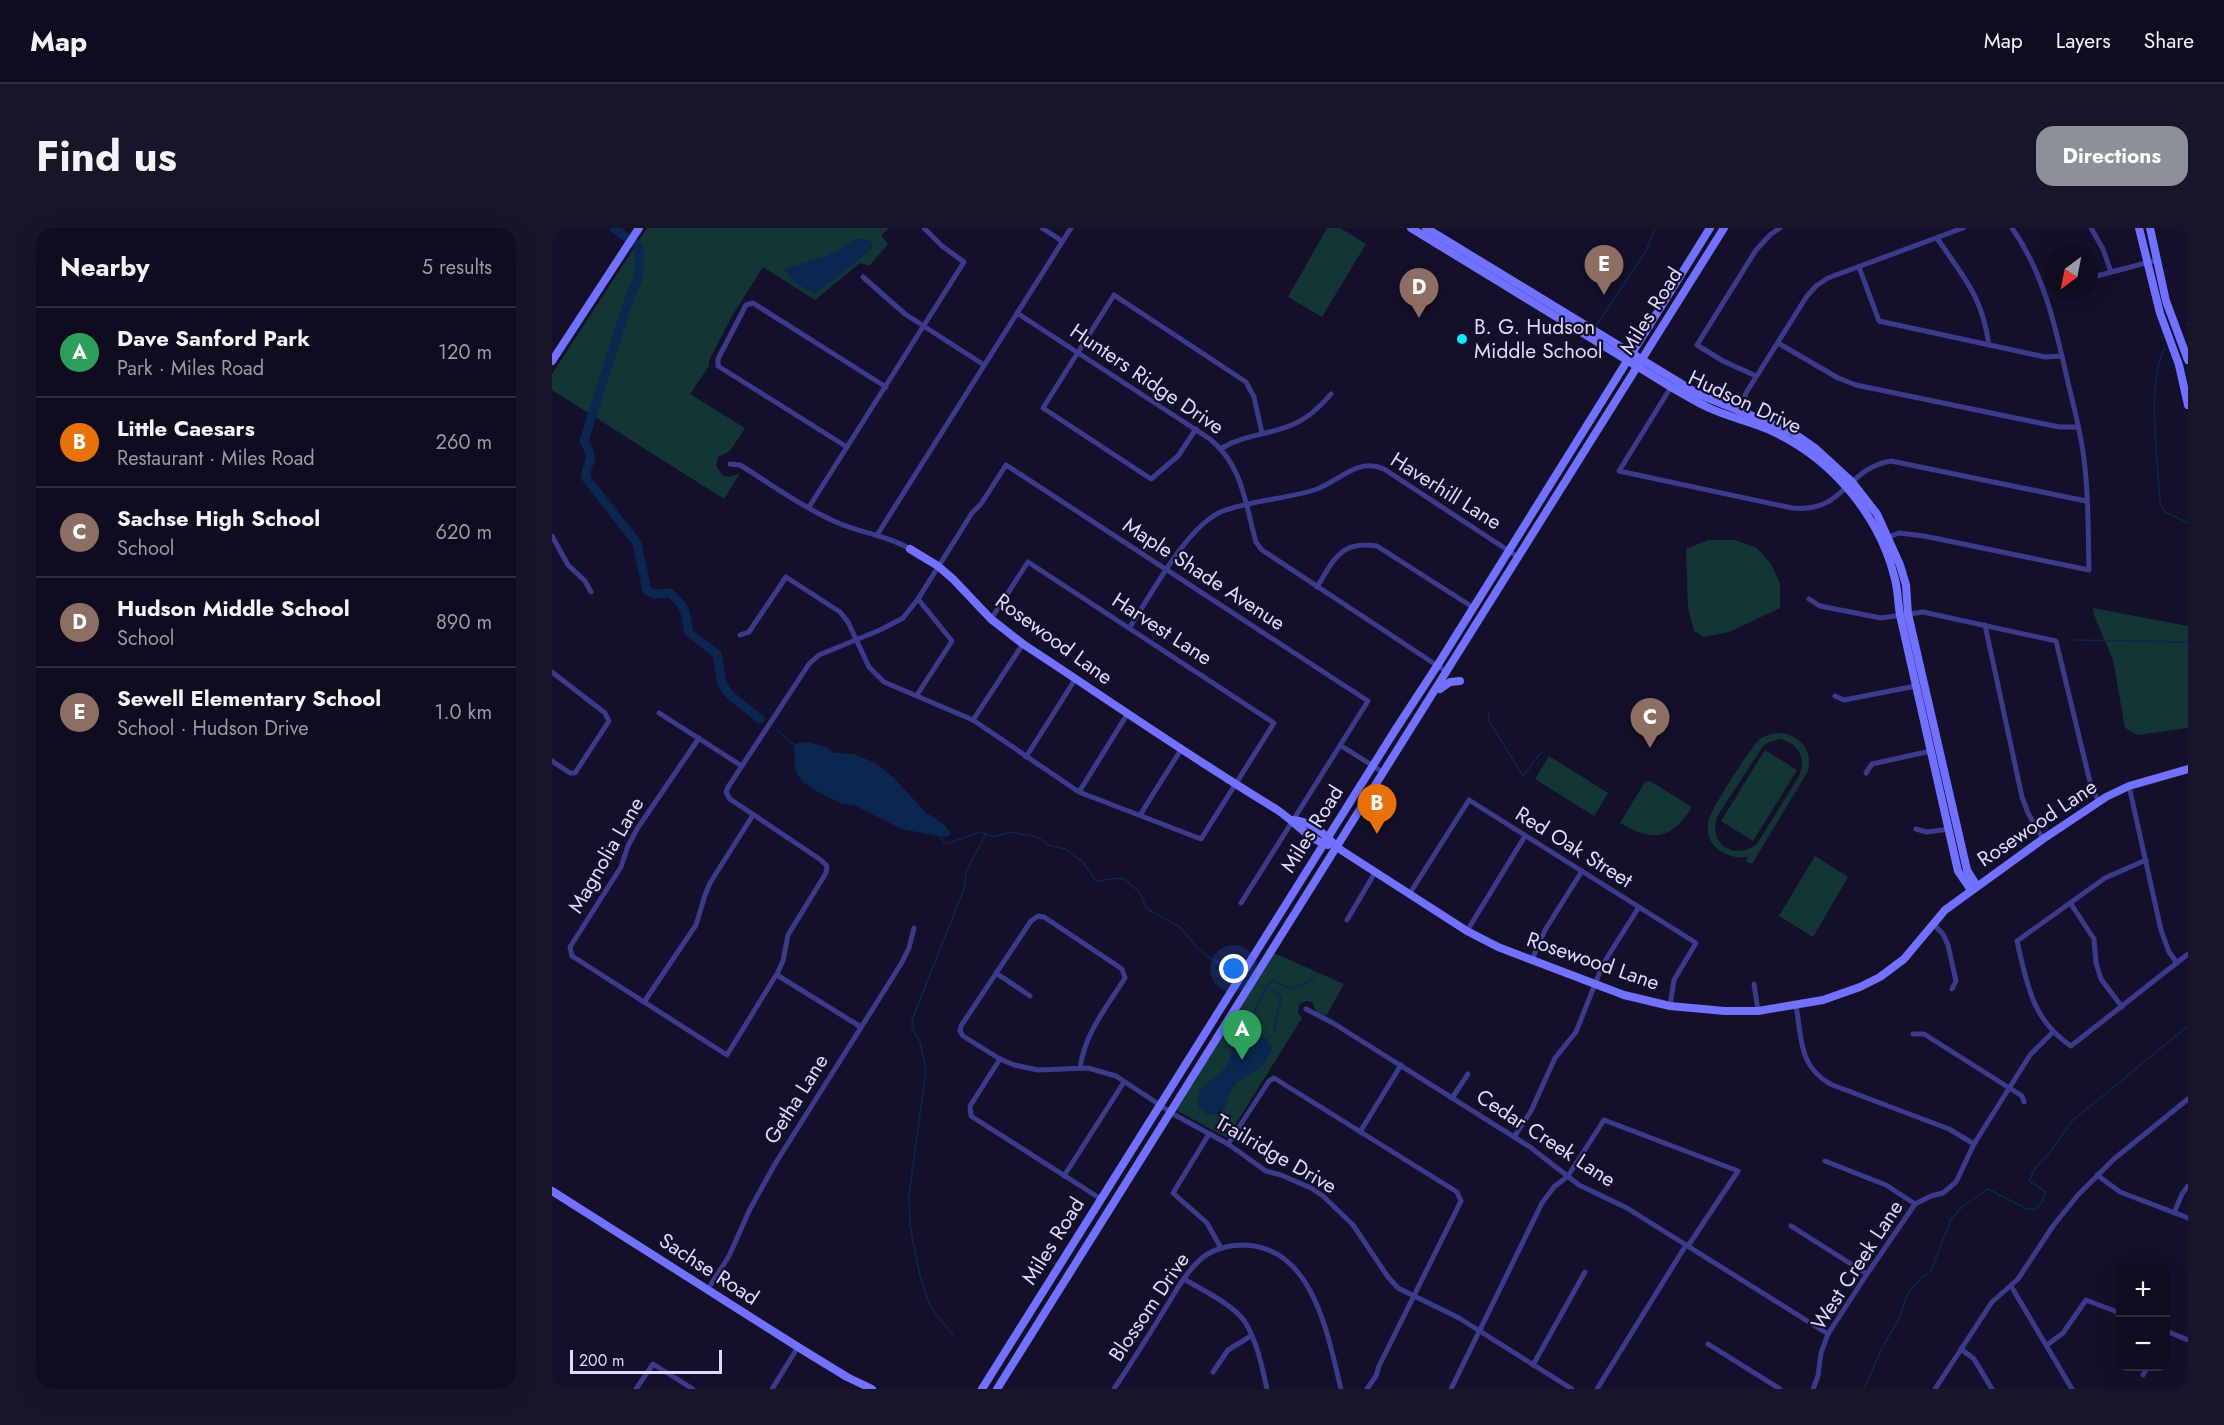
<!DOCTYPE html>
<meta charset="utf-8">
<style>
:root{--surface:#0f0c20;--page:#181529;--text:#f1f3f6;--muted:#9b9ba5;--line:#2f2c3e;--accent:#8c9099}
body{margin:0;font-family:Jost,sans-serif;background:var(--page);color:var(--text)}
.controls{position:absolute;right:18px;bottom:18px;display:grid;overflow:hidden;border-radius:12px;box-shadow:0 6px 24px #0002}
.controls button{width:54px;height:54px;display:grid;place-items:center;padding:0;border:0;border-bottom:2px solid var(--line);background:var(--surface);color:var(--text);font:30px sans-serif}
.compass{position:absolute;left:1492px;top:18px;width:54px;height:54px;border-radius:50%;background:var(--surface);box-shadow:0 6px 24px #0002;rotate:212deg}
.scale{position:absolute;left:18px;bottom:15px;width:152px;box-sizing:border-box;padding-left:6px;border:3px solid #dddaff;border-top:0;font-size:16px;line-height:21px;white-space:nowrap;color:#dddaff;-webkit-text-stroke:4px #14102b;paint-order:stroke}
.you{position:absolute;left:682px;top:741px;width:21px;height:21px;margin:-15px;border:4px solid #fff;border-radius:50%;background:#1a73e8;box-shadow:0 0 0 9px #1a73e833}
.badge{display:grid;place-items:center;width:39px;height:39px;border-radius:50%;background:var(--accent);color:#fff;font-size:20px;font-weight:700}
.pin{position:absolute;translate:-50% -50px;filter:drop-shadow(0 2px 3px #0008)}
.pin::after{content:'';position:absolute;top:32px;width:21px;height:18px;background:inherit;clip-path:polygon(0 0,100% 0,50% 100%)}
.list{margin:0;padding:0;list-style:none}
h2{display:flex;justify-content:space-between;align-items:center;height:78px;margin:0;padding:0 24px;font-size:26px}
h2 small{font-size:20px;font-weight:400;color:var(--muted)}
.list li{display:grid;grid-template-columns:39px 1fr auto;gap:18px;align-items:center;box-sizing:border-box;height:90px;padding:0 24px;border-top:2px solid var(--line)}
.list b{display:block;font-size:22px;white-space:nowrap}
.list p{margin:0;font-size:20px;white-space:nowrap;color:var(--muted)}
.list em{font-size:20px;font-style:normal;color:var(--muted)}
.map{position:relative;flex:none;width:1636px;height:1161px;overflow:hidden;border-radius:18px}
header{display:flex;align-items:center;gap:36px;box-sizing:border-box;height:84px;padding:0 30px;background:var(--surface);border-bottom:2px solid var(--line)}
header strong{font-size:28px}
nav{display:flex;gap:33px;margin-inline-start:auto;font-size:21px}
.intro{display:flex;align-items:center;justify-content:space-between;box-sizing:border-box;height:144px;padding:0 36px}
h1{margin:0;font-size:42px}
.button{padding:15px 27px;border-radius:18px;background:var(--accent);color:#fff;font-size:21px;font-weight:700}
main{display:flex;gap:36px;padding:0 36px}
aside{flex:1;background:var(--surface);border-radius:18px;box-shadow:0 6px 24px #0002}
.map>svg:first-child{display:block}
.green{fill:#133533;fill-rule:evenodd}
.water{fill:#0b264f}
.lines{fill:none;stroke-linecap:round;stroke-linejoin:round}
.stream{stroke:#0b264f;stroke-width:1.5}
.river{stroke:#0b264f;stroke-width:9}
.street{stroke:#3b3a8b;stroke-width:5}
.secondary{stroke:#7171ff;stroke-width:8}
.poi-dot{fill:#06ecff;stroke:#14102b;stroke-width:2}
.labels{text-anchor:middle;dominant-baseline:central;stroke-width:4.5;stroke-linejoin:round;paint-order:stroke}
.street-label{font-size:21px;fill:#dddaff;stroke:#14102b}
.poi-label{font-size:21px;fill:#dddaff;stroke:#14102b;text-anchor:start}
</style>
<header>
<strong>Map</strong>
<nav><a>Map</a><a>Layers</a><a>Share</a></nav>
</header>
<div class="intro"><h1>Find us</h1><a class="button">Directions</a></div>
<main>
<aside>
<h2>Nearby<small>5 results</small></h2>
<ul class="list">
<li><span class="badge" style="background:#2e9e5b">A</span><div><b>Dave Sanford Park</b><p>Park · Miles Road</p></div><em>120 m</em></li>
<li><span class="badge" style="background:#e8710a">B</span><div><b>Little Caesars</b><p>Restaurant · Miles Road</p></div><em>260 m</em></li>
<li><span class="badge" style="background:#8d6e63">C</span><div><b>Sachse High School</b><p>School</p></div><em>620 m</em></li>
<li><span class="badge" style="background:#8d6e63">D</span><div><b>Hudson Middle School</b><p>School</p></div><em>890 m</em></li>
<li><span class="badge" style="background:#8d6e63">E</span><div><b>Sewell Elementary School</b><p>School · Hudson Drive</p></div><em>1.0 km</em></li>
</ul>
</aside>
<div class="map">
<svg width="1636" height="1161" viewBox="0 0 1636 1161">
<rect width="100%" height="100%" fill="#14102b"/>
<g class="green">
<path d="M95,0H338L329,7L336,16L317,38L308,35L263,72L211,39L180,88L157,133V138L138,166L193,200L178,223L166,229L164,237C171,252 175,250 188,245L172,271L0,162V146Z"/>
<polygon points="775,0 788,0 814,16 770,89 736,69"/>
<polygon points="1156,312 1183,312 1205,320 1219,336 1228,356 1228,380 1177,404 1152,409 1142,403 1136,379 1134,321"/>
<polygon points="1541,380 1636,398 1636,500 1586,507 1573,500 1561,432 1542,387"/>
<path d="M1229,505C1249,508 1261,523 1256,543L1200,636L1194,633L1196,629C1174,632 1150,617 1157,591C1160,580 1198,520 1207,512C1213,507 1220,505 1229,505ZM1229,511C1247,517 1255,530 1247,548L1205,616C1182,634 1154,614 1166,587L1211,518L1217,514Z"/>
<polygon points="1213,522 1245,542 1201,613 1169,593"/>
<polygon points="997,528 1056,565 1042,588 983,551"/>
<path d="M1098,553L1140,579C1120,612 1100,614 1068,595L1093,554Z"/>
<polygon points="1263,628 1296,649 1261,709 1227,688"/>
<polygon points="722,725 792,756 774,788 764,783 760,774 753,773 747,777 746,785 750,790 675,910 624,882"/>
</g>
<g class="water">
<path d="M305,11L317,12L321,17L319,22L264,65C254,63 239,52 233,43L235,40L277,27Z"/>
<polygon points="248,514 260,515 276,520 282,525 301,526 324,535 344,552 373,584 393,597 399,606 393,609 349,601 302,577 290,576 268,565 250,554 243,541 242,517"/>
<path d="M698,801L715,812L720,820C711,848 693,843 681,860C675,868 675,878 669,886L656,887L646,878C644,856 659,855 671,842C681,832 678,815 685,807C688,803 693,802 698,801Z"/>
</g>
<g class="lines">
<g class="stream">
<polyline points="1044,98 1094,23 1103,0"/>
<polyline points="1634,98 1636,95"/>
<path d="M1613,119C1594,155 1606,233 1608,274L1613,284L1636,295"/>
<polyline points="1522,412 1636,414"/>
<polyline points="937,485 937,493 971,548 987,527 991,524"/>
<polyline points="225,502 243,518"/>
<polyline points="387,607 394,616 429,604 434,606 414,644 412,661 360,792 360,800 368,814 374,842 357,967 358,998 368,1048 378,1078 402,1109"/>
<polyline points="435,607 442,609 458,604 486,609 496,617 513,621 531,634 544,653 569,650 574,652 588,665 595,681 628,699 645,720 656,729 684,743"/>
<polyline points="715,759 721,752 739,761 764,750"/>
<polyline points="721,762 729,769 722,804"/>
<polyline points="699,801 701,786 715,759 708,757"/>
<polyline points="715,812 719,808"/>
<polyline points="1312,1161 1332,1116 1346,1093 1356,1065 1370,1049 1379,1043 1399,991 1410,979 1436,961 1473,980 1483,982 1490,974 1494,964 1477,953 1482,942 1502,919 1520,893 1636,798"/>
</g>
<path class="river" d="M62,0L87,19V48L78,68L32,213C46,237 33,231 34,250L85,315L95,363L103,366L118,365C135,380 133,384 137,405L165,426L170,456L177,466L208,491"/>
<g class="street">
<polyline points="490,0 510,13"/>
<polyline points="1539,0 1551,21 1559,44"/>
<path d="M1385,10C1411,49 1430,67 1437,117"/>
<polyline points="1307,39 1327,93 1493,129 1510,128"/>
<polyline points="311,49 353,86 432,137"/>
<polyline points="1537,50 1605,32"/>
<path d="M465,85L658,211C691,238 693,275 704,314L710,322L895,444"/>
<polyline points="1226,115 1286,150 1304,157 1507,199 1526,199"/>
<polyline points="1204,148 1171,133 1145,117 1204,22 1219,6 1228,0"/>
<path d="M1119,159L1067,243L1240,280C1294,285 1292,241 1339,233L1534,273"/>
<polyline points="1188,187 1194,165 1255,68 1264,58 1276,50 1411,0"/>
<polyline points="644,201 626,228 599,251 491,180 562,67 694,154 702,169 710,205"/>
<polyline points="295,219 166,138 166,131 194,77 201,75 334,159"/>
<path d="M670,220C694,206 718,207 742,196C756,190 769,178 779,166"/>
<path d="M178,236L188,237C219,256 250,279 284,294C308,305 335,307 358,321"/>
<polyline points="257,279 412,34 390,18 372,0"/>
<polyline points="325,307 519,0"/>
<polyline points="0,308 16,337 33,353 39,364"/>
<path d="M1334,310L1347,305L1372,308L1537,342C1536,305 1537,268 1532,231C1529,204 1521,177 1515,150C1503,97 1492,46 1460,0"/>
<path d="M765,359C782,332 788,312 825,318L922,380"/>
<polyline points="1257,371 1268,378 1329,390 1371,384 1504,413 1539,558 1547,574"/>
<polyline points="1433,397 1470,569 1476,585 1491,611"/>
<path d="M578,399C599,367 635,297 671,283C701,272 735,271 765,261C787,253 806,229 832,241L966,329"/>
<polyline points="188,407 197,404 234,349 288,384 296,394 317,439 332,454 421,492 527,564 649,611 722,495 476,334 439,391"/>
<polyline points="0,444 53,485 57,493 23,545 18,545 0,533"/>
<polyline points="365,467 400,413 366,371"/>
<polyline points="1283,468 1292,472 1364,458"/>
<polyline points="107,485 190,538"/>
<polyline points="421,492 471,416"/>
<polyline points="147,510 85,601 76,618 69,639 18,719 20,728 175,827 226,744 231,733 236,707 274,645 275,638 269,632 178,571 174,564 176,559 257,436 267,427 328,402 351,390 366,371 420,285 429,276 454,237 816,473 689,675"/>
<polyline points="788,517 832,545"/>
<polyline points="474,529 524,450"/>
<polyline points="1314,545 1320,536 1379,523"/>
<polyline points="1577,558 1609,702 1617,724 1625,735"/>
<polyline points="527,564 576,485"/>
<polyline points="588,587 630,520"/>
<polyline points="1364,601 1375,604 1397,601"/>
<path d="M1594,632L1553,650L1465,713C1475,756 1480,792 1519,818L1636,726"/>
<polyline points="858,665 917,572 1144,715 1122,752 1118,778"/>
<polyline points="1519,676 1542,711 1544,735 1549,751 1570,779"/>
<polyline points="795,692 824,643"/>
<polyline points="1381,696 1391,706 1396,717 1404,753 1400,761"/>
<polyline points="915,703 973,608"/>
<polyline points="980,732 993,702 1030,643"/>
<polyline points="444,745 478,768"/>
<polyline points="225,747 309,799"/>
<polyline points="1202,756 1206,783"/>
<polyline points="92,774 144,697 153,667 158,655 201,587"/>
<path d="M1244,778C1250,810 1246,837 1278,856L1397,901L1422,916"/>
<polyline points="754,781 781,795 978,919 1027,957 1075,980 1276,1106"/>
<polyline points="1361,806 1372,806 1470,868 1472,874"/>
<polyline points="448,831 418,878 419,888 549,971"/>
<path d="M528,840C533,805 554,780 573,750L570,741L492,689L486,688L479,693L409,798L408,803L411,808L448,831L462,837L486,842L536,840L564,848L623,887L676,916L714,943L729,947L759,960L771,968L801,997L836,1049L846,1060L907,1090L1020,1161"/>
<polyline points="900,870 916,846"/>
<polyline points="808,904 849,837"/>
<polyline points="657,906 621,965 655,995 669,1020"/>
<polyline points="962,909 979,883 1003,830 1024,804 1051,736 1087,679"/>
<polyline points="676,916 717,853 722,850 905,964 909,973 827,1138 824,1148 815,1161"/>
<polyline points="1273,933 1334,957 1363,976"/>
<polyline points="1545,947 1568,964 1636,990"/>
<polyline points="512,948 572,854"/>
<polyline points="1622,985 1630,966 1636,958"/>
<polyline points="1239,998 1315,1046"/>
<path d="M632,1051C650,1062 682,1077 693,1094C705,1113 710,1139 715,1161"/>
<polyline points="1459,1058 1520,1161"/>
<polyline points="156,1061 177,1028 198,981 223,936 349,736 357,720 362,700"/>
<polyline points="1614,1103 1636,1112"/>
<polyline points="1156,1116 1228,1161"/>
<polyline points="1495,1117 1511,1105 1534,1072 1568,1085"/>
<polyline points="1409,1121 1422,1131 1440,1161"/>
<polyline points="981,1137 1033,1044"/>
<polyline points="661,1144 676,1122 699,1108"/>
<polyline points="1591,1147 1596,1138"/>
<polyline points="84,1161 101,1136 141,1161"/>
<polyline points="220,1161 246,1119"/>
<path d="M562,1161C580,1134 597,1107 614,1079C624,1063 634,1044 649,1031C660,1021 677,1017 691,1017C762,1018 776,1109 789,1161"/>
<polyline points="899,1161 990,975 1002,959 1016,948 1052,892 1186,943 1136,1018"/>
<polyline points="1045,1161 1134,1017"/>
<polyline points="1261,1161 1266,1148 1269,1125 1276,1106 1315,1046 1363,976 1379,968 1391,965 1404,954 1422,916 1478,827 1501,804"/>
<polyline points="1383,1161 1440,1074 1466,1051 1501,998 1526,967 1562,931 1636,871"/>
</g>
<g class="secondary">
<path d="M859,0L1119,159C1131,166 1143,173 1155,179C1178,190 1202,194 1224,205C1282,233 1328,289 1343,351C1346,363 1346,375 1348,387L1406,643L1419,662"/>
<polyline points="874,0 1146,166 1240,204 1263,220 1300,254 1325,286 1348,337 1354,357 1356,386 1415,642 1425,658"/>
<polyline points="1587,0 1608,85 1627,137 1636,177"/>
<polyline points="1598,0 1614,73 1636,132"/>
<polyline points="0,133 87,0"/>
<path d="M358,321L386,338L401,351L439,391L471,416C555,471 638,529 724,581C741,592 756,611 776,617"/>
<polyline points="888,461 898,454 908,453"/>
<path d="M741,592C765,595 772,608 789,622L915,703L946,719L980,732L1072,767L1118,778L1173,783H1206L1271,772L1308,759L1328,749L1352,731L1393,682L1491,611L1554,569L1577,558L1636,541"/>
<polyline points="0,963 246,1119 295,1149 320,1161"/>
<polyline points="430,1161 842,504 885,438 1158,0"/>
<polyline points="445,1161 1172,0"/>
</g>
</g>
<circle class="poi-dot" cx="910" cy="111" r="6"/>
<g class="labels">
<g class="street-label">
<text transform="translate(1099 83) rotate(-58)">Miles Road</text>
<text transform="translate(595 151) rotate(34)">Hunters Ridge Drive</text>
<text transform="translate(1193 174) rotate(25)">Hudson Drive</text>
<text transform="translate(894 263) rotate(32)">Haverhill Lane</text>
<text transform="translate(652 346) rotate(33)">Maple Shade Avenue</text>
<text transform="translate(610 401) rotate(33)">Harvest Lane</text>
<text transform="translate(502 411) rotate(36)">Rosewood Lane</text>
<text transform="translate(1485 595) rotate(-34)">Rosewood Lane</text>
<text transform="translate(760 601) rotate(-58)">Miles Road</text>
<text transform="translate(1022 619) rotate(32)">Red Oak Street</text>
<text transform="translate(54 627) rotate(-60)">Magnolia Lane</text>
<text transform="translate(1041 733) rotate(19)">Rosewood Lane</text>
<text transform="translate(244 871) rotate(-58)">Getha Lane</text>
<text transform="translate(994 910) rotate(33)">Cedar Creek Lane</text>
<text transform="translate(724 926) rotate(30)">Trailridge Drive</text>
<text transform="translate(501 1013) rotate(-58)">Miles Road</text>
<text transform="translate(1305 1037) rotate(-57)">West Creek Lane</text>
<text transform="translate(157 1041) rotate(33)">Sachse Road</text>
<text transform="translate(597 1079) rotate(-56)">Blossom Drive</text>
</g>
<g class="poi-label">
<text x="922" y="99">B. G. Hudson<tspan x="922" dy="24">Middle School</tspan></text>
</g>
</g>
</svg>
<div class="controls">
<button>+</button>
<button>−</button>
</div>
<svg class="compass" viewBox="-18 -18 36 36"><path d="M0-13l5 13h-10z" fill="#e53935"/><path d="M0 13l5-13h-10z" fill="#9b9ba5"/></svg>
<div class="scale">200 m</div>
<div class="you"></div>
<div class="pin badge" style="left:690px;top:832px;background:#2e9e5b">A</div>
<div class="pin badge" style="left:825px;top:606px;background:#e8710a">B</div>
<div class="pin badge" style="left:1098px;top:520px;background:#8d6e63">C</div>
<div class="pin badge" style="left:867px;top:90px;background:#8d6e63">D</div>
<div class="pin badge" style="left:1052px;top:67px;background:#8d6e63">E</div>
</div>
</main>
